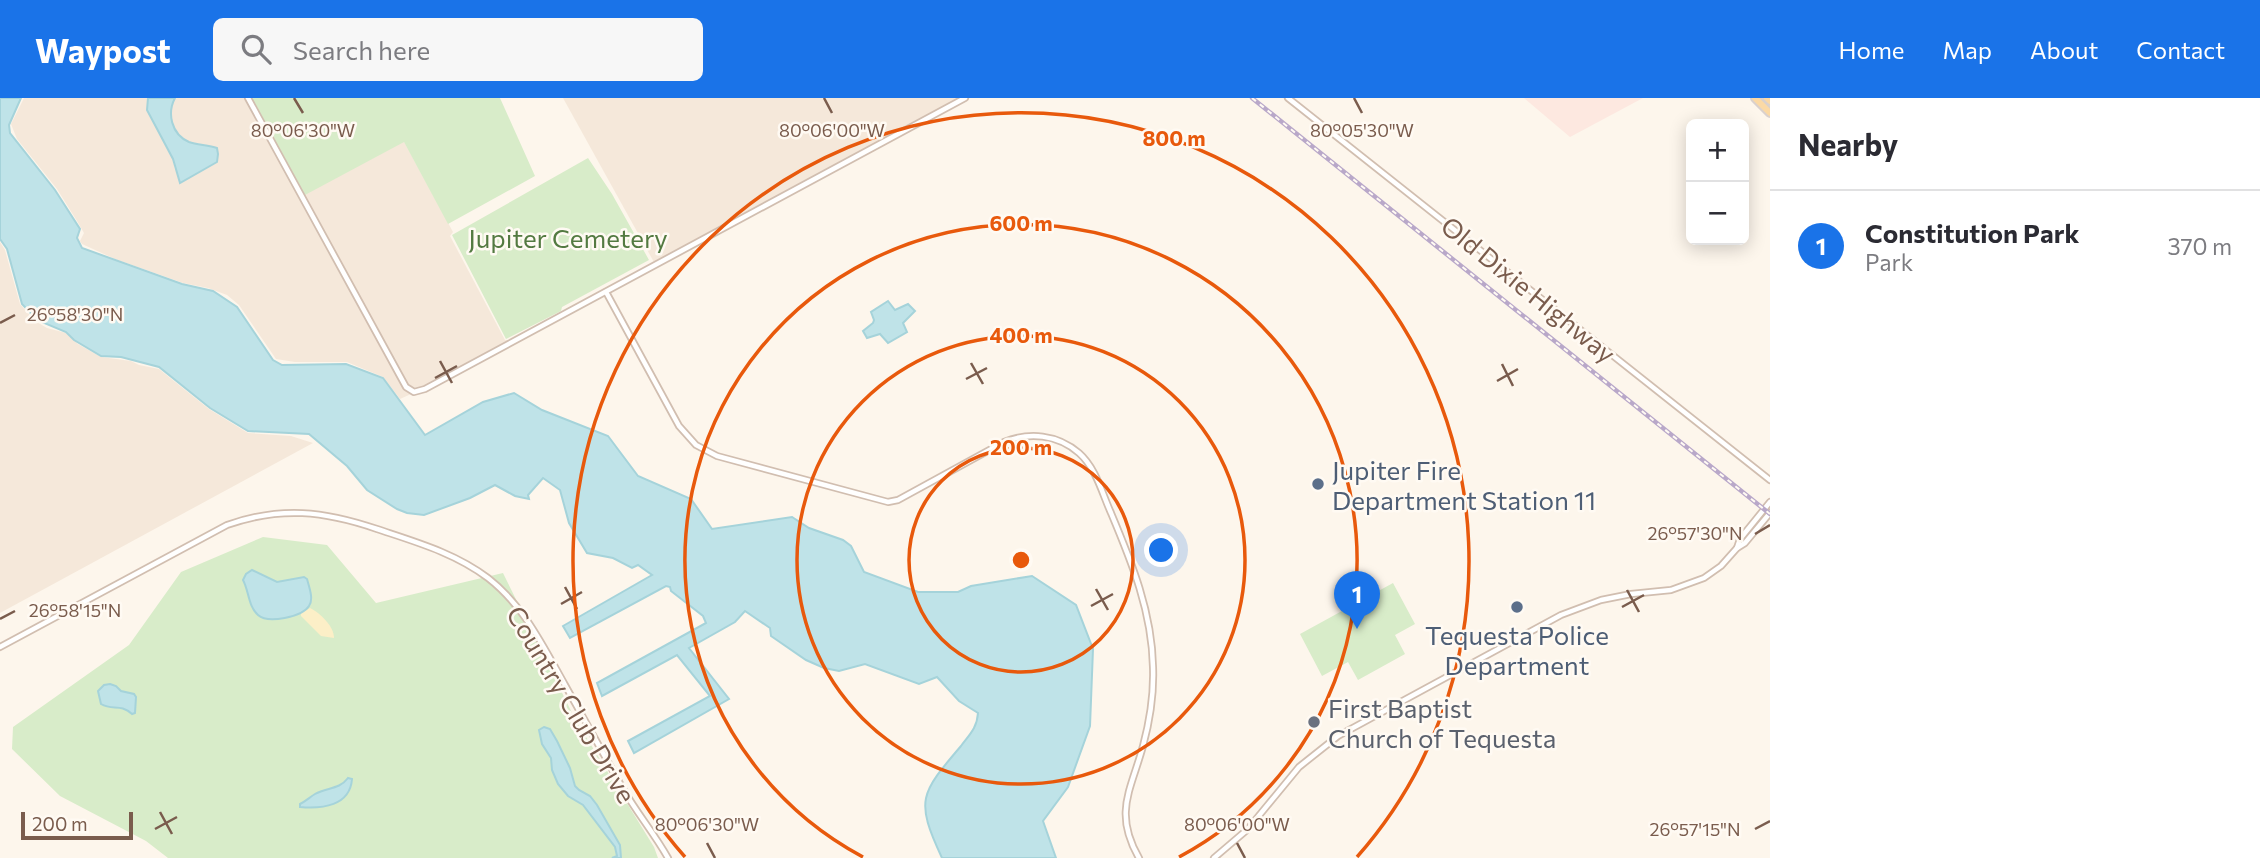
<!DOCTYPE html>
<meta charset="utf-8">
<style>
:root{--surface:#fff;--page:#f7f7f7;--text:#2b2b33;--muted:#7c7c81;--line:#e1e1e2;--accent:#1a73e8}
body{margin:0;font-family:Commissioner,sans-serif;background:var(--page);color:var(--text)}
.controls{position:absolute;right:21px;top:21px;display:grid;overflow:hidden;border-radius:10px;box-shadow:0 4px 18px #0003}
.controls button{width:63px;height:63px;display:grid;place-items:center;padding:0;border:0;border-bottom:2px solid var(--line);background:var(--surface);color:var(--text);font:35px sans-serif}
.scale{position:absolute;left:21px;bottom:18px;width:112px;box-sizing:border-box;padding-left:7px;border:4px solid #7a5c4d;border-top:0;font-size:19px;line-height:24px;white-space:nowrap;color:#7a5c4d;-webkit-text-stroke:5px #fffaf3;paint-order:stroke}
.you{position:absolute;left:1162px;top:453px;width:24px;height:24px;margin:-18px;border:5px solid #fff;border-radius:50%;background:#1a73e8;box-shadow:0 0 0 10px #1a73e833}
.badge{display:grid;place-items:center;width:46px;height:46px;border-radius:50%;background:var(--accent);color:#fff;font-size:23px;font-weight:700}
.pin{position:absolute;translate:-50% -58px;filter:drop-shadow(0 2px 4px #0008)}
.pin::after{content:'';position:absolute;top:37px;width:24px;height:21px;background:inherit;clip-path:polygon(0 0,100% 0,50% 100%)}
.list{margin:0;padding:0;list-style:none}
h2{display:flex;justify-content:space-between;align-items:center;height:91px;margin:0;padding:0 28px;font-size:30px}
h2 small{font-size:23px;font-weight:400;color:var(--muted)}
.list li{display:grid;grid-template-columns:46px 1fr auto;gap:21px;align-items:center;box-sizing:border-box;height:112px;padding:0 28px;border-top:2px solid var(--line)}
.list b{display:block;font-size:26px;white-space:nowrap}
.list p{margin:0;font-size:23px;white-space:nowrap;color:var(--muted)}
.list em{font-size:23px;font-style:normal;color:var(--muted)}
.icon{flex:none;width:38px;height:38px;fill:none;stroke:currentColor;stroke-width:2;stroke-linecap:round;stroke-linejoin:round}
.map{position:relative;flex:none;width:1770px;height:760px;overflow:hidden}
header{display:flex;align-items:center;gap:42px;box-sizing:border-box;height:98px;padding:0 35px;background:var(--accent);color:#fff}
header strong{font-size:33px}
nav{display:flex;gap:38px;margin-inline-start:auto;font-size:24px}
.search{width:490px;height:63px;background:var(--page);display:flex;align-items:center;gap:18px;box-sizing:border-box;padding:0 24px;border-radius:10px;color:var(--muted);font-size:26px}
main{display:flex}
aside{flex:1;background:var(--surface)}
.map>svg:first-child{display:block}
.residential{fill:#f5e8da}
.commercial{fill:#fde8e0}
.green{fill:#d8ecc9}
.sand{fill:#fcefc7}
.water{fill:#bfe3e8;stroke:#a5d3da;stroke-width:2}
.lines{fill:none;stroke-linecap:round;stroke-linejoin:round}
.minor-casing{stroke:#d1beb0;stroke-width:8}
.major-casing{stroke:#dad1cd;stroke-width:10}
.minor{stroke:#fff;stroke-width:4.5}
.major{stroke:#fbd9a5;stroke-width:6}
.rail-casing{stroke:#b9a8c9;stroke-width:4.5}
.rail{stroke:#fffaf3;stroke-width:2;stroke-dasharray:5;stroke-linecap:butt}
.ticks{fill:none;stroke:#7a5c4d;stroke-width:2.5}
.ring{fill:none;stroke:#e8590c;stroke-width:3.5}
.service-dot{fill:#5c6f8a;stroke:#fffaf3;stroke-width:2.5}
.worship-dot{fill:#6b7280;stroke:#fffaf3;stroke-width:2.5}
.labels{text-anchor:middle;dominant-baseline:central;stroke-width:5;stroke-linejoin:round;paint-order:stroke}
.park-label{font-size:26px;fill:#537a41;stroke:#fffaf3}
.street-label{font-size:26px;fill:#7a5c4d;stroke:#fffaf3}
.service-label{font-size:26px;fill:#4e5e75;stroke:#fffaf3;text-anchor:start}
.worship-label{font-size:26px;fill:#5b616d;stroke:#fffaf3;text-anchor:start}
.ticks-label{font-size:18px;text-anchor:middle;fill:#7a5c4d;stroke:#fffaf3;stroke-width:5;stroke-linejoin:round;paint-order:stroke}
.centre{fill:#e8590c;stroke:#fffaf3;stroke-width:3.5}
.ring-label{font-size:21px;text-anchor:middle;font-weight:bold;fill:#e8590c;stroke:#fffaf3;stroke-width:5;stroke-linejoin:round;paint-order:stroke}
</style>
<header>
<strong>Waypost</strong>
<div class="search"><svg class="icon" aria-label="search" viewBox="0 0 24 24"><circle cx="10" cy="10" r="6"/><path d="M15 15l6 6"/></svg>Search here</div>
<nav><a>Home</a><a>Map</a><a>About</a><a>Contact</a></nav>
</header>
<main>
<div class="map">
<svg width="1770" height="760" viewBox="0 0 1770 760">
<rect width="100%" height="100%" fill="#fdf6ec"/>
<g class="residential">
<polygon points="24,0 148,0 147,12 173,61 175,72 206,47 189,44 179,37 172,25 170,13 175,0 246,0 405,290 411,296 400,301 383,279 347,264 295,264 276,261 239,207 227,197 208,190 183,185 115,161 82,146 80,143 84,135 77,123 57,91 17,41 11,26"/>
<polygon points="250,0 401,38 453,134 450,138 505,242 512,242 423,290 414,292 409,290"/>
<polygon points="563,0 960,0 655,166"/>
<polygon points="0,144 5,152 20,206 35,223 47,230 66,235 78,246 101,259 131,263 139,267 159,271 209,311 248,335 291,338 313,345 0,515"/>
</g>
<polygon class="commercial" points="1524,0 1643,0 1570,39"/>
<g class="green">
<polygon points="252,0 500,0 535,78 448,126 404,44 305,97"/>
<polygon points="588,60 612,96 649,162 562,209 561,213 506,241 452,137"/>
<polygon points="263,439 327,447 376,505 503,475 575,621 654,749 658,760 168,760 146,743 60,698 12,651 13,629 129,547 181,474"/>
<polygon points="1393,485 1415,526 1395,537 1405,556 1358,582 1348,564 1322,578 1300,536"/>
</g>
<path class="sand" d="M310,510C320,515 334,528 334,540L321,538L301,518V515Z"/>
<g class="water">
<path d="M0,0H21L9,27L10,35L55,92L80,131L77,140L82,150L182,186L213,193L237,209L273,262L282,267L346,266L383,280L425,337L483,304L514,295L542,312L608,338L638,378L691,401L712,431L792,419L809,430L843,442L851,448L864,474L918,494H958L971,488L1032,478L1076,507L1093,551L1090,628L1068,689L1043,723L1056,760H942C915,702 920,696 961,648C970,636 977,630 978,615L959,603L937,579L919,586L865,566L839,573L824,570L806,562L771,538L770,530L745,513L735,524L689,550L729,601L634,655L628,643L710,598L677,557L602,598L597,585L706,525L703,518L671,493L670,489L666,488L570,540L563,528L652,477L638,467L632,470L613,460L587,455L569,425L560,392L543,380L528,397L529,401L515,398L495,387L470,400L424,417L407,415L397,411L367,392L347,368L309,336L248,333L210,310L159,269L121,259L101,258L74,242L66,234L37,222L22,206L7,151L0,141Z"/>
<path d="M148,0H175C167,15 171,36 189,44C197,47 208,47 217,50L218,56L217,64L180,85L173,61L147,12Z"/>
<polygon points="888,203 895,212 908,206 915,213 903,225 907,234 888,245 880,236 867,240 863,233 873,225 874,222 871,214"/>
<path d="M252,472L277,484L304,479L307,481C309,489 314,501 309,508C302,519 268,526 258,517C248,508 249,493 243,482L246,476Z"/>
<path d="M110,586L116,588L121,593L134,596L136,599L135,615L132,616C120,605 113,613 101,606L98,593L104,587Z"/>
<polygon points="544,629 550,631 557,643 570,670 575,688 579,692 590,698 597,707 620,747 621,760 612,760 617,758 615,749 583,707 568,698 558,686 552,672 551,660 542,646 539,632"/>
<path d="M348,680L352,681C350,708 322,711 300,709V706C306,703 310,699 315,696C327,689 339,692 348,680Z"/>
</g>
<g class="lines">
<defs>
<g id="minor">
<polyline points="248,0 406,289 414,294 425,291 965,0"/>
<polyline points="1288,0 1770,382"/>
<path d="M606,194L679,328L696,347L717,358L888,404L898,402L1004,344C1029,334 1057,336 1079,355C1096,370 1102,395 1111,415C1132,465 1152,514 1153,569C1154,595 1150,622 1143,648C1131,692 1113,715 1139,760"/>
<polyline points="1737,450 1740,441 1770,404"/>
<path d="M0,549L227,427C281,408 324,413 377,431C416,444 455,455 488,480C524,508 543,548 565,587C584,621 603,655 622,689C636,714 654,735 668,760"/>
<polyline points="1214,760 1248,731 1299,669 1338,638 1561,517 1601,502 1631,496 1671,492 1704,480 1721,468 1737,450 1745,445 1770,415"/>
</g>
<g id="major">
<polyline points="1755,0 1770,15"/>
<polyline points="1767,0 1770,3"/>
</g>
</defs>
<use href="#minor" class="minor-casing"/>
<use href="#major" class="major-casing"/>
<use href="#minor" class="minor"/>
<use href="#major" class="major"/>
<defs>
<polyline id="rail" points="1252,0 1770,416"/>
</defs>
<use href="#rail" class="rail-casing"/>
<use href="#rail" class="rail"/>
</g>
<path class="ticks" d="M294,0L303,15M824,0L832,15M1354,0L1362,15M0,225L15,217M440,263L452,285M971,265L983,286M1502,266L1513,288M435,280L457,268M966,281L987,270M1497,283L1518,271M1755,436L1770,427M565,489L577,511M1096,491L1108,512M1627,492L1639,514M561,506L582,494M1091,508L1113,496M1622,509L1644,497M0,521L15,513M160,714L172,736M155,731L177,719M1755,731L1770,723M707,745L715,760M1237,745L1245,760"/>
<g class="ring">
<circle cx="1021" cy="462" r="112"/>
<circle cx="1021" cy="462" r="224"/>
<path d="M863 759A336 336 0 1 1 1179 759"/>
<path d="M685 759A448 448 0 1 1 1357 759"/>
</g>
<g class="service-dot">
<circle cx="1318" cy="386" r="7"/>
<circle cx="1517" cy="509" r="7"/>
</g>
<circle class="worship-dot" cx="1314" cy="624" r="7"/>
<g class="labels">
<g class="park-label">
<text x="568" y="139">Jupiter Cemetery</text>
</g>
<g class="street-label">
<text transform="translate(1529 191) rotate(39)">Old Dixie Highway</text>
<text transform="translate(572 606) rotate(59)">Country Club Drive</text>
</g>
<g class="service-label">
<text x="1332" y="371">Jupiter Fire<tspan x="1332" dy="30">Department Station 11</tspan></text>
<text x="1517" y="536" text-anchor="middle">Tequesta Police<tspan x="1517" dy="30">Department</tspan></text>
</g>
<g class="worship-label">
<text x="1328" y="609">First Baptist<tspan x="1328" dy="30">Church of Tequesta</tspan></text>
</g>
</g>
<g class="ticks-label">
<text x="303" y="39">80°06'30"W</text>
<text x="832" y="39">80°06'00"W</text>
<text x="1362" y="39">80°05'30"W</text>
<text x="75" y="223">26°58'30"N</text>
<text x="1695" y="442">26°57'30"N</text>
<text x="75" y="519">26°58'15"N</text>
<text x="707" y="733">80°06'30"W</text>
<text x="1237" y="733">80°06'00"W</text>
<text x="1695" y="738">26°57'15"N</text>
</g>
<circle cx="1021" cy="462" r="10" class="centre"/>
<g class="ring-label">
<text x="1174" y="48">800 m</text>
<text x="1021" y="133">600 m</text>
<text x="1021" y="245">400 m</text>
<text x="1021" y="357">200 m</text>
</g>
</svg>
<div class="controls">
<button>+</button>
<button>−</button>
</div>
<div class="scale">200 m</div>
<div class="you"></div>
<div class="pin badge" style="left:1357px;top:531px">1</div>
</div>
<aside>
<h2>Nearby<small></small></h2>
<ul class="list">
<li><span class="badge">1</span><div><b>Constitution Park</b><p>Park</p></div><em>370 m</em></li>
</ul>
</aside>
</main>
